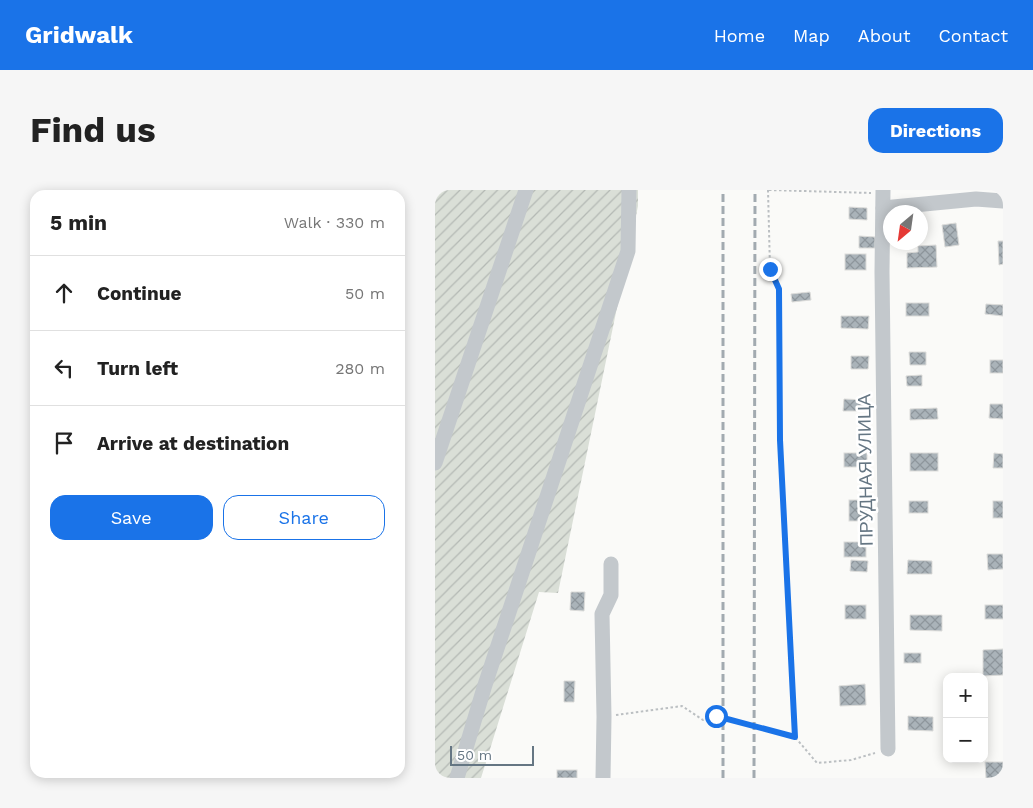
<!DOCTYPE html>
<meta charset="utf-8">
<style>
:root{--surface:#fff;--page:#f6f6f6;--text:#222;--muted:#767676;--line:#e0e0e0;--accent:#1a73e8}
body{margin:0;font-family:"Work Sans",sans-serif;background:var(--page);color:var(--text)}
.controls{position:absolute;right:15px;bottom:15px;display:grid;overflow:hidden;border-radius:10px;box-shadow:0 2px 12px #0003}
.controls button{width:45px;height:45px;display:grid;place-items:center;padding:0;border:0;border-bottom:1px solid var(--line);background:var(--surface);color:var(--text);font:25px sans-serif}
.compass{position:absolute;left:448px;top:15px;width:45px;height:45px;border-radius:50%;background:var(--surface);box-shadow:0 2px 12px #0003;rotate:209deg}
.scale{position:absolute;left:15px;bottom:12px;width:84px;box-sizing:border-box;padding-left:5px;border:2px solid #657683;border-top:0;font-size:14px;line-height:18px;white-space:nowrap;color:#657683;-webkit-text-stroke:4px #fff;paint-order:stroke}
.stop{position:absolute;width:15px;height:15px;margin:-11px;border:4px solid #1a73e8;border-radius:50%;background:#fff}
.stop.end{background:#1a73e8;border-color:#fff;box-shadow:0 1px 5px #0008}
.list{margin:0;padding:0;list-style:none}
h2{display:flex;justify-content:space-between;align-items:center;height:65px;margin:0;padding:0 20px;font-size:21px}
h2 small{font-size:16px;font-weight:400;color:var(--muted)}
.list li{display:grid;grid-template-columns:32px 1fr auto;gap:15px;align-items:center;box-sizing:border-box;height:75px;padding:0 20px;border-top:1px solid var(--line)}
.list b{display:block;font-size:19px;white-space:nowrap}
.list em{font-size:16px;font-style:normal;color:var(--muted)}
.actions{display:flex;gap:10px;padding:15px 20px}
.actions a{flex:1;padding:11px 0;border:1px solid var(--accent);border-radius:15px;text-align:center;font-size:18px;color:var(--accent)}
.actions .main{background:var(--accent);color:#fff}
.icon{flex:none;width:28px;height:28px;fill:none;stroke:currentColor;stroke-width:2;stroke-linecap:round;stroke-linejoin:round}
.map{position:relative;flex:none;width:568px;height:588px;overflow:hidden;border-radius:15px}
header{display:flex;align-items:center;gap:30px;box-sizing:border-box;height:70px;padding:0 25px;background:var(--accent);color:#fff}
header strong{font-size:24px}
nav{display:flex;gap:28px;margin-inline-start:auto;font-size:18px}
.intro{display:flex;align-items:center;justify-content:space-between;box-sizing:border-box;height:120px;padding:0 30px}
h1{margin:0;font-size:35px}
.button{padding:12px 22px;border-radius:15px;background:var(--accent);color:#fff;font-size:18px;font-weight:700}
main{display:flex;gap:30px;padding:0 30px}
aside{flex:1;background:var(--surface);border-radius:15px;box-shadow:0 2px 12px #0003}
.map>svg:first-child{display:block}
.garden{fill:url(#garden-furrows)}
.building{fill:url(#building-cross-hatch);stroke:#dcdcda}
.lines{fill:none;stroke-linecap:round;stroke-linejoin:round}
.path{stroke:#bbbfc2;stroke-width:2;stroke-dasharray:2.5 2.5;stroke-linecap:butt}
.minor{stroke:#c3c8cc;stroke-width:15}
.rail{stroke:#a2aab0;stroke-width:3;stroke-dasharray:8 4;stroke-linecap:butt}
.route{stroke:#1a73e8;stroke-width:6}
.labels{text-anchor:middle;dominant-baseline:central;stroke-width:5;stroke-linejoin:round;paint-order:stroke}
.street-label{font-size:18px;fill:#657683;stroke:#fff}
</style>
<header>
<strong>Gridwalk</strong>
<nav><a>Home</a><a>Map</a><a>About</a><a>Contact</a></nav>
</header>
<div class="intro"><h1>Find us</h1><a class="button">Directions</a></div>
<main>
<aside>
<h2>5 min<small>Walk · 330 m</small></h2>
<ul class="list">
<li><svg class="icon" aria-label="ahead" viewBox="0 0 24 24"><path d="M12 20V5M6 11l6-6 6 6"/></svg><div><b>Continue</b></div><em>50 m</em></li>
<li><svg class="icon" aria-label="left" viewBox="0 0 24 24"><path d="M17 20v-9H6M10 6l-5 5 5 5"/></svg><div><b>Turn left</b></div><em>280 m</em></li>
<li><svg class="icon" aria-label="arrive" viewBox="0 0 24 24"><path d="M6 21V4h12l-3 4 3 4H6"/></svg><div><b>Arrive at destination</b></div></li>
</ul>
<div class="actions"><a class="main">Save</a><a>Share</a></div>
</aside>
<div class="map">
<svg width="568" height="588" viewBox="0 0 568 588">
<defs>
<pattern id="garden-furrows" width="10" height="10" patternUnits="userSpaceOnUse" patternTransform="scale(1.25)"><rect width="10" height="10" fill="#dadfd7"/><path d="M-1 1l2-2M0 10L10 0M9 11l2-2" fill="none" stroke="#b4b9b4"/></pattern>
<pattern id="building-cross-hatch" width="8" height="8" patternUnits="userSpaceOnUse" patternTransform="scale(1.25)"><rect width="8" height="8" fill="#aab3b9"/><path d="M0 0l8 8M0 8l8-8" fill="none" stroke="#8e969c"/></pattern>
</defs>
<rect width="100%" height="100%" fill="#fafaf8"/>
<polygon class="garden" points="0,0 203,0 203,16 123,403 104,402 46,588 0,588"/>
<g class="building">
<polygon points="414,17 432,18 432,30 414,29"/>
<polygon points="521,33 524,55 510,57 507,35"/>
<polygon points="424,46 440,47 440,58 424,58"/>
<polygon points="563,51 568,51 568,74 564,75"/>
<polygon points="501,55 502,77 472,78 472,63 483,62 483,56"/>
<rect x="410" y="64" width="21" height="16"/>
<polygon points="375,102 376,110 357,112 356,104"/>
<rect x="471" y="113" width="23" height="13"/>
<polygon points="551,114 568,115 568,114 568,126 550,124"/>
<polygon points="406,126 434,126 433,139 406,138"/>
<polygon points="474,162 491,162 491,175 475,175"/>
<polygon points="416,166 434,166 433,179 416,179"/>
<rect x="555" y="170" width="13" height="13"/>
<polygon points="487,185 487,196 472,196 471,186"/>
<polygon points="409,209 431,210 431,221 408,221"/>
<polygon points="555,214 568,214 568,229 554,228"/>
<polygon points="502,218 503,229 475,230 475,219"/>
<rect x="409" y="263" width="23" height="14"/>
<rect x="475" y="263" width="28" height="18"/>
<polygon points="559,263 568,264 568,278 558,278"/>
<rect x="414" y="310" width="18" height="21"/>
<rect x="474" y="311" width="19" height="12"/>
<rect x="558" y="311" width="10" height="17"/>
<rect x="409" y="352" width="22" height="15"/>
<polygon points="552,364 568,364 568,379 553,380"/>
<polygon points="416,370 433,371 432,382 415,381"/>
<polygon points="473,370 497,371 497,384 472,384"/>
<polygon points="136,402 150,402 149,421 135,420"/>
<rect x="410" y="415" width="21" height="14"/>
<rect x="550" y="415" width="18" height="14"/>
<polygon points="475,425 507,425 507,441 475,440"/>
<polygon points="568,459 568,485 548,486 548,460"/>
<rect x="469" y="463" width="17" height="10"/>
<polygon points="129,491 140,491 139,512 129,512"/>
<polygon points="430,494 431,515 405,516 404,496"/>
<polygon points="473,526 498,527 498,541 473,540"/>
<polygon points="550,572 568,572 568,588 551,588"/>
<rect x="122" y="580" width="20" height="8"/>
</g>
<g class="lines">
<g class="path">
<polyline points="333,0 335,79 343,99 345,249 360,547 382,573 416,570 440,563"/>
<polyline points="334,0 436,3"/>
<polyline points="181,525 247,516 268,530 281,526 360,547"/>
</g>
<g class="minor">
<polyline points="448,0 447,82 453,559"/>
<polyline points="448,18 541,9 568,11"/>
<polyline points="0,273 91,0"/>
<polyline points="22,588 49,498 193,61 194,0"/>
<polyline points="168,588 169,527 167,424 176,405 176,374"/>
</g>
<g class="rail">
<polyline points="288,588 288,0"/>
<polyline points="319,588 320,0"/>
</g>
</g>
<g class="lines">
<polyline class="route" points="281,526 360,547 345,250 344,99 335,79"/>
</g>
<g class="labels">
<g class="street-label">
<text transform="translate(430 280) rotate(-91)">ПРУДНАЯ УЛИЦА</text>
</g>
</g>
</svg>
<div class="controls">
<button>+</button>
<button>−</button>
</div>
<svg class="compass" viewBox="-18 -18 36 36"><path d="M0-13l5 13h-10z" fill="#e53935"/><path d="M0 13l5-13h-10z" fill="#767676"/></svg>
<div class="scale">50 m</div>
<div class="stop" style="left:281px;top:526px"></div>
<div class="stop end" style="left:335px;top:79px"></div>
</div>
</main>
